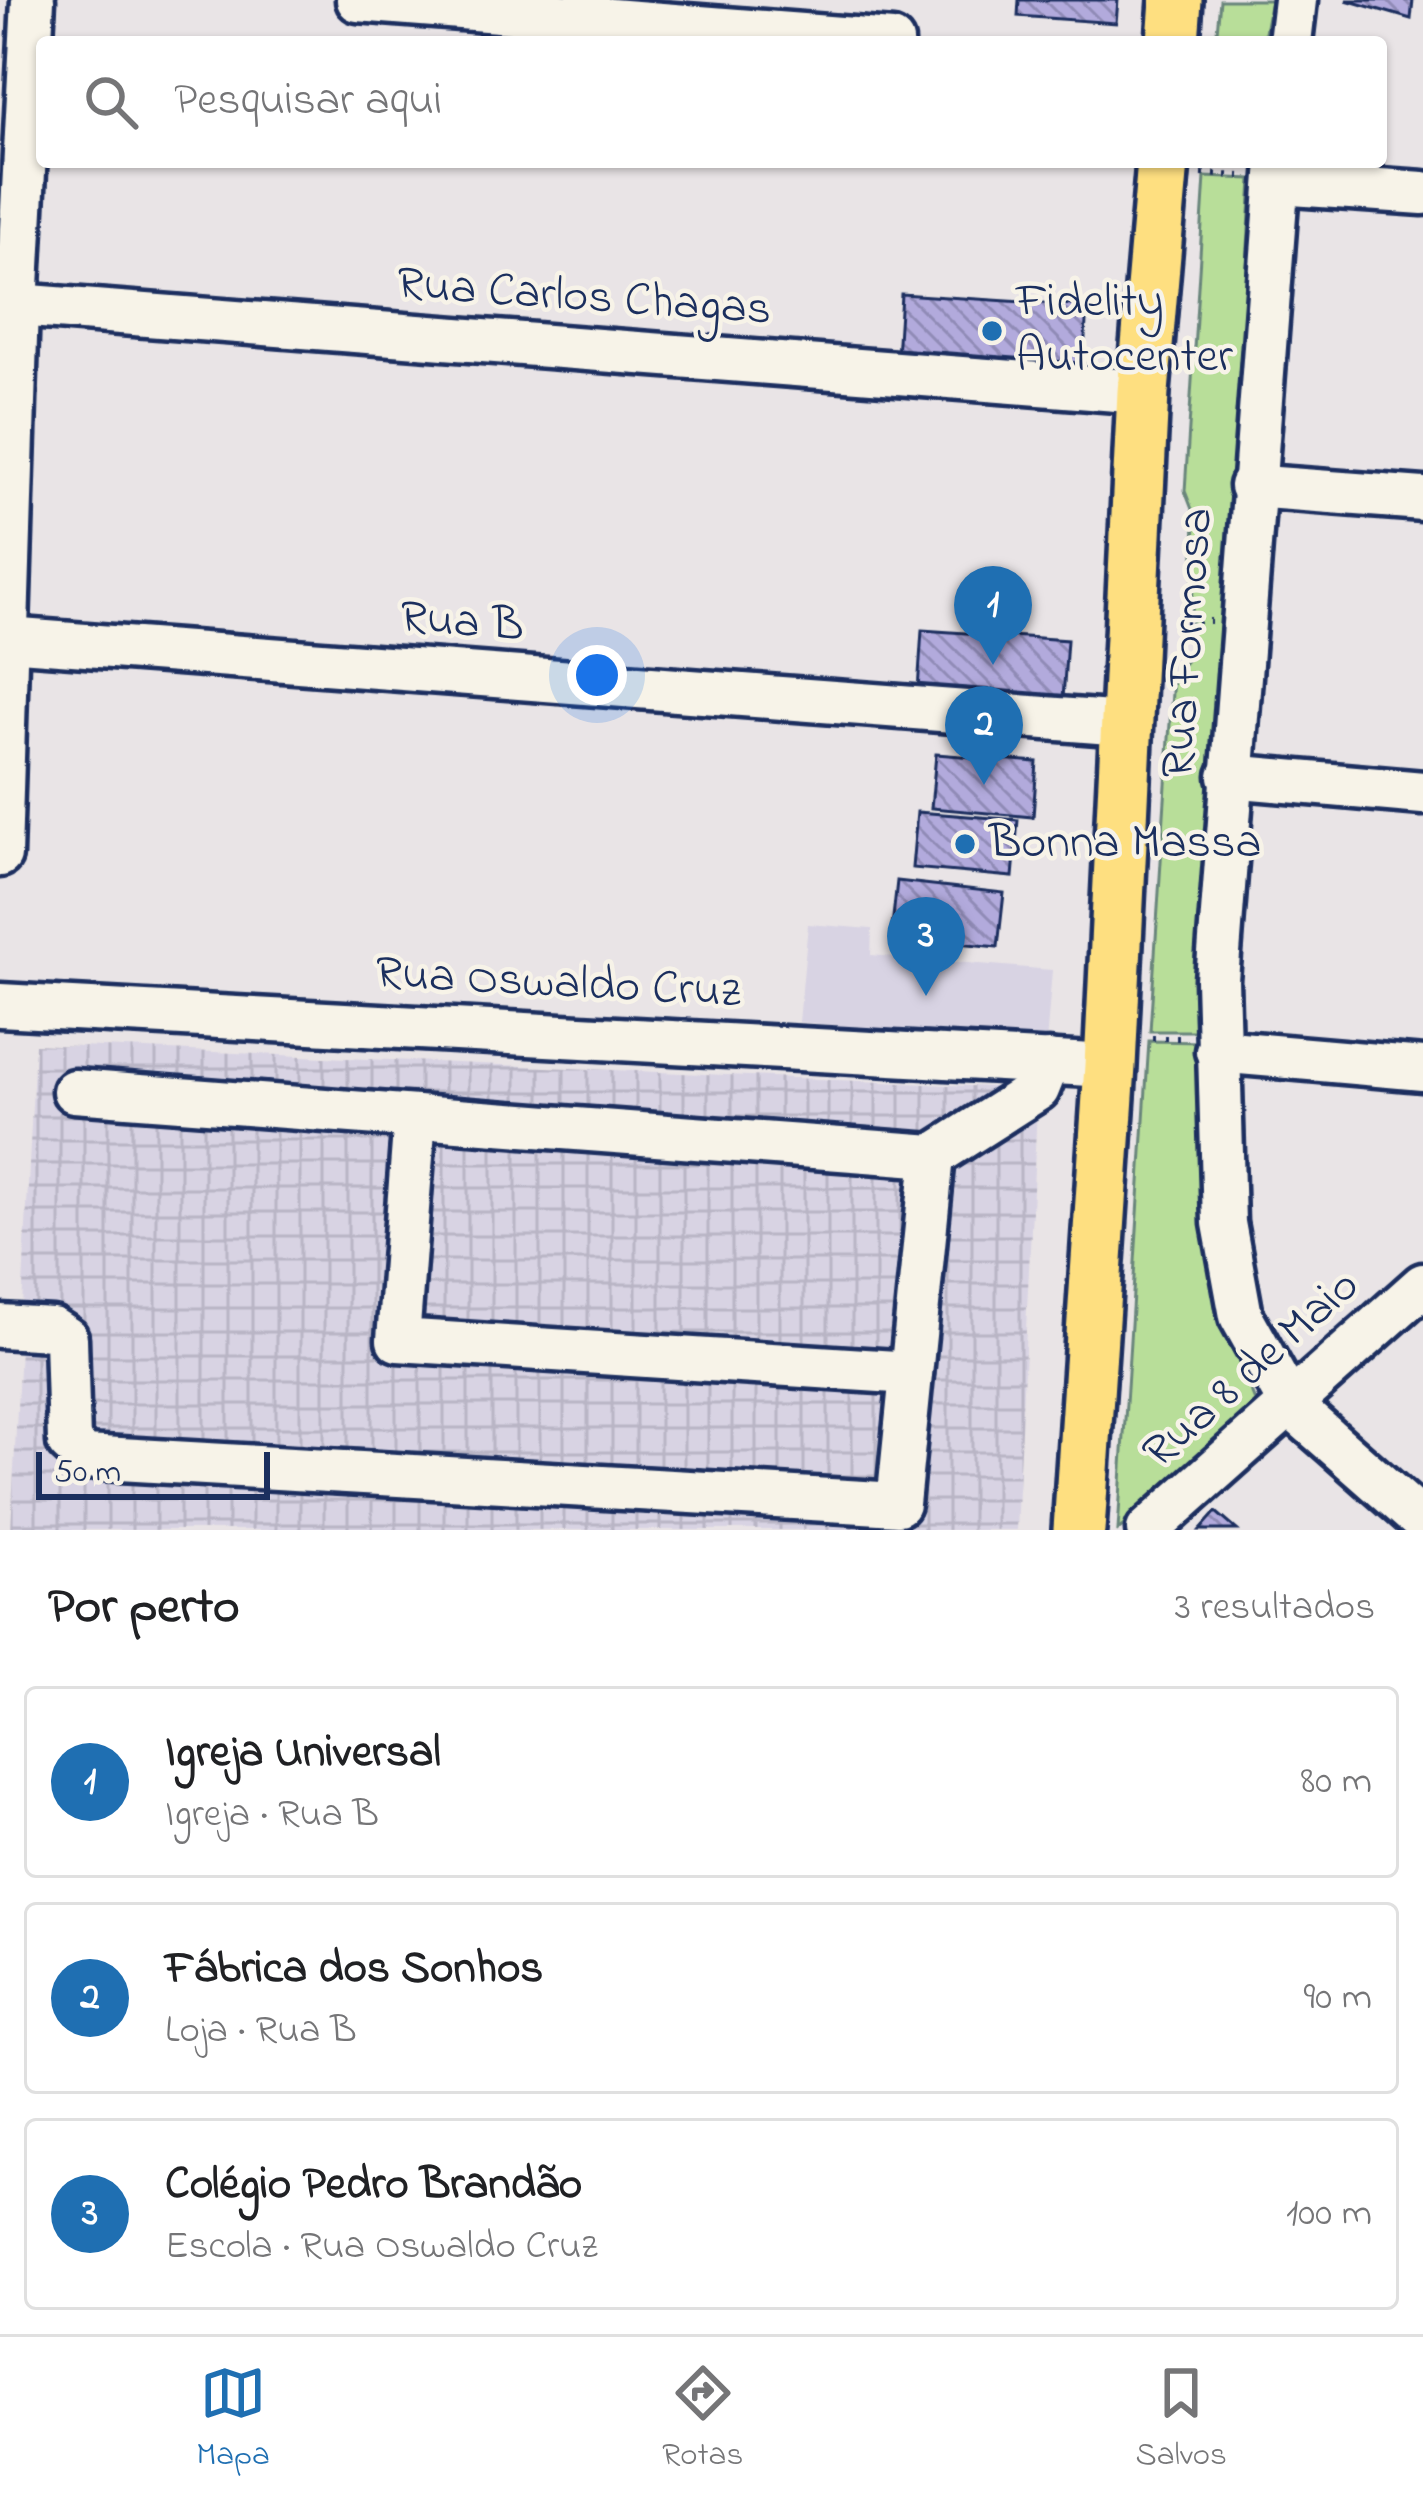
<!DOCTYPE html>
<html lang="pt">
<meta charset="utf-8">
<style>
:root{--surface:#fff;--page:#f2f2f2;--text:#202124;--muted:#757577;--line:#e0e0e0;--accent:#1f6fb2}
body{margin:0;font-family:"Indie Flower",sans-serif;background:var(--page);color:var(--text)}
.scale{position:absolute;left:36px;bottom:30px;width:234px;box-sizing:border-box;padding-left:12px;border:6px solid #1b2f5e;border-top:0;font-size:33px;line-height:42px;white-space:nowrap;color:#1b2f5e;-webkit-text-stroke:9px #f7f3e8;paint-order:stroke}
.you{position:absolute;left:597px;top:675px;width:42px;height:42px;margin:-30px;border:9px solid #fff;border-radius:50%;background:#1a73e8;box-shadow:0 0 0 18px #1a73e833}
.badge{display:grid;place-items:center;width:78px;height:78px;border-radius:50%;background:var(--accent);color:#fff;font-size:39px;font-weight:700}
.pin{position:absolute;translate:-50% -99px;filter:drop-shadow(0 3px 6px #0008)}
.pin::after{content:'';position:absolute;top:63px;width:42px;height:36px;background:inherit;clip-path:polygon(0 0,100% 0,50% 100%)}
.list{margin:0;padding:0;list-style:none}
h2{display:flex;justify-content:space-between;align-items:center;height:156px;margin:0;padding:0 48px;font-size:51px}
h2 small{font-size:39px;font-weight:400;color:var(--muted)}
.list li{display:grid;grid-template-columns:78px 1fr auto;gap:36px;align-items:center;box-sizing:border-box;height:192px;margin:0 24px 24px;padding:0 24px;border:3px solid var(--line);border-radius:12px}
.list b{display:block;font-size:45px;white-space:nowrap}
.list p{margin:0;font-size:39px;white-space:nowrap;color:var(--muted)}
.list em{font-size:39px;font-style:normal;color:var(--muted)}
.icon{flex:none;width:66px;height:66px;fill:none;stroke:currentColor;stroke-width:2;stroke-linecap:round;stroke-linejoin:round}
.map{position:relative;flex:none;width:1423px;height:1530px;overflow:hidden}
.search{position:absolute;background:var(--surface);box-shadow:0 3px 9px #0004;left:36px;right:36px;top:36px;height:132px;display:flex;align-items:center;gap:30px;box-sizing:border-box;padding:0 42px;border-radius:12px;color:var(--muted);font-size:45px}
.sheet{height:804px;background:var(--surface)}
nav{display:flex;justify-content:space-around;align-items:center;box-sizing:border-box;height:168px;border-top:3px solid var(--line);background:var(--surface);font-size:33px;color:var(--muted)}
nav a{display:grid;justify-items:center;gap:6px}
nav .on{color:var(--accent)}
.map>svg:first-child{display:block}
.built{fill:#d8d3e3}
.industrial{fill:url(#industrial-grid)}
.green{fill:#b8de99;stroke:#6a867c;stroke-width:3}
.building{fill:url(#building-back-hatch);stroke:#1b2f5e;stroke-width:3}
.lines{fill:none;stroke-linecap:round;stroke-linejoin:round}
.minor-casing{stroke:#1b2f5e;stroke-width:51}
.major-casing{stroke:#1b2f5e;stroke-width:60}
.path{stroke:#1b2f5e;stroke-width:6;stroke-dasharray:3 9;stroke-linecap:butt}
.minor{stroke:#f7f3e8;stroke-width:42}
.major{stroke:#fedf80;stroke-width:51}
.poi-dot{fill:#1f6fb2;stroke:#f7f3e8;stroke-width:4.5}
.labels{text-anchor:middle;dominant-baseline:central;stroke-width:9;stroke-linejoin:round;paint-order:stroke}
.street-label{font-size:48px;fill:#1b2f5e;stroke:#f7f3e8}
.poi-label{font-size:48px;fill:#1b2f5e;stroke:#f7f3e8;text-anchor:start}
</style>
<div class="map">
<svg width="1423" height="1530" viewBox="0 0 1423 1530">
<defs>
<pattern id="industrial-grid" width="8" height="8" patternUnits="userSpaceOnUse" patternTransform="scale(3)"><rect width="8" height="8" fill="#d8d3e3"/><path d="M0 4h8M4 0v8" fill="none" stroke="#b9b5c5"/></pattern>
<pattern id="building-back-hatch" width="6" height="6" patternUnits="userSpaceOnUse" patternTransform="scale(3)"><rect width="6" height="6" fill="#b2aadc"/><path d="M-1 5l2 2M0 0l6 6M5-1l2 2" fill="none" stroke="#908bb6"/></pattern>
</defs>
<rect width="100%" height="100%" fill="#e9e4e6"/>
<filter id="ink" filterUnits="userSpaceOnUse"><feTurbulence type="fractalNoise" baseFrequency=".00833" numOctaves="2"/><feDisplacementMap in="SourceGraphic" scale="24" xChannelSelector="R" yChannelSelector="G"/><feConvolveMatrix kernelMatrix="1 2 1 2 8 2 1 2 1" color-interpolation-filters="sRGB"/></filter>
<g filter="url(#ink)">
<polygon class="built" points="808,924 872,929 871,955 1052,970 1046,1044 799,1022"/>
<polygon class="industrial" points="35,1044 1038,1089 1016,1530 11,1530"/>
<g class="green">
<polygon points="1220,0 1271,0 1263,42 1216,42"/>
<polygon points="1205,177 1252,179 1202,1031 1150,1031 1173,677 1191,654 1195,517 1185,491"/>
<polygon points="1149,1041 1200,1042 1203,1210 1228,1333 1260,1414 1118,1530"/>
</g>
<g class="building">
<polygon points="1019,0 1118,0 1116,23 1018,16"/>
<polygon points="1346,0 1413,0 1411,19"/>
<polygon points="901,294 1087,306 1083,368 897,357"/>
<polygon points="922,630 1067,640 1063,699 918,690"/>
<polygon points="936,754 1037,762 1033,817 931,808"/>
<polygon points="917,812 1018,820 1013,877 912,868"/>
<polygon points="897,881 1004,893 998,947 891,936"/>
<polygon points="1216,1512 1237,1530 1200,1530"/>
</g>
<g class="lines">
<defs>
<g id="minor">
<polyline points="358,0 892,42"/>
<polyline points="1290,42 1295,0"/>
<polyline points="1279,162 1217,980 1224,1223 1241,1316 1291,1406 1423,1522"/>
<polyline points="1278,183 1423,193"/>
<polyline points="17,305 1143,392"/>
<polyline points="1251,486 1423,499"/>
<polyline points="7,639 1124,724"/>
<polyline points="1230,776 1423,793"/>
<polyline points="0,855 17,305 33,0"/>
<polyline points="0,1005 1110,1066"/>
<polyline points="1217,1051 1423,1069"/>
<polyline points="74,1091 933,1156"/>
<polyline points="415,1117 398,1340 911,1373"/>
<polyline points="0,1326 52,1329 66,1338 69,1442 85,1457 898,1504 933,1156 1038,1089 1049,1062"/>
<polyline points="1148,1530 1423,1285"/>
</g>
<g id="major">
<polyline points="1173,42 1176,0"/>
<polyline points="1079,1530 1110,1066 1143,392 1163,162"/>
</g>
</defs>
<use href="#minor" class="minor-casing"/>
<use href="#major" class="major-casing"/>
<g class="path">
<polyline points="1202,174 1243,176"/>
<polyline points="1185,621 1211,621"/>
<polyline points="1152,1038 1187,1038"/>
</g>
<use href="#minor" class="minor"/>
<use href="#major" class="major"/>
</g>
</g>
<g class="poi-dot">
<circle cx="992" cy="331" r="12"/>
<circle cx="965" cy="844" r="12"/>
</g>
<g class="labels">
<g class="street-label">
<text transform="translate(584 298) rotate(4)">Rua Carlos Chagas</text>
<text transform="translate(462 623) rotate(4)">Rua B</text>
<text transform="translate(1189 643) rotate(-86)">Rua Formosa</text>
<text transform="translate(558 984) rotate(3)">Rua Oswaldo Cruz</text>
<text transform="translate(1252 1370) rotate(-42)">Rua 8 de Maio</text>
</g>
<g class="poi-label">
<text x="1016" y="303">Fidelity<tspan x="1016" dy="55">Autocenter</tspan></text>
<text x="989" y="844">Bonna Massa</text>
</g>
</g>
</svg>
<div class="scale">50 m</div>
<div class="you"></div>
<div class="pin badge" style="left:993px;top:665px">1</div>
<div class="pin badge" style="left:984px;top:785px">2</div>
<div class="pin badge" style="left:926px;top:996px">3</div>
<div class="search"><svg class="icon" aria-label="search" viewBox="0 0 24 24"><circle cx="10" cy="10" r="6"/><path d="M15 15l6 6"/></svg>Pesquisar aqui</div>
</div>
<section class="sheet">
<h2>Por perto<small>3 resultados</small></h2>
<ul class="list">
<li><span class="badge">1</span><div><b>Igreja Universal</b><p>Igreja · Rua B</p></div><em>80 m</em></li>
<li><span class="badge">2</span><div><b>Fábrica dos Sonhos</b><p>Loja · Rua B</p></div><em>90 m</em></li>
<li><span class="badge">3</span><div><b>Colégio Pedro Brandão</b><p>Escola · Rua Oswaldo Cruz</p></div><em>100 m</em></li>
</ul>
</section>
<nav>
<a class="on"><svg class="icon" aria-label="map" viewBox="0 0 24 24"><path d="M3 6l6-2 6 2 6-2v14l-6 2-6-2-6 2zM9 4v14M15 6v14"/></svg>Mapa</a>
<a><svg class="icon" aria-label="directions" viewBox="0 0 24 24"><path d="M12 3l9 9-9 9-9-9zM9 14v-3h6M13 9l2 2-2 2"/></svg>Rotas</a>
<a><svg class="icon" aria-label="saved" viewBox="0 0 24 24"><path d="M7 4h10v16l-5-4-5 4z"/></svg>Salvos</a>
</nav>
